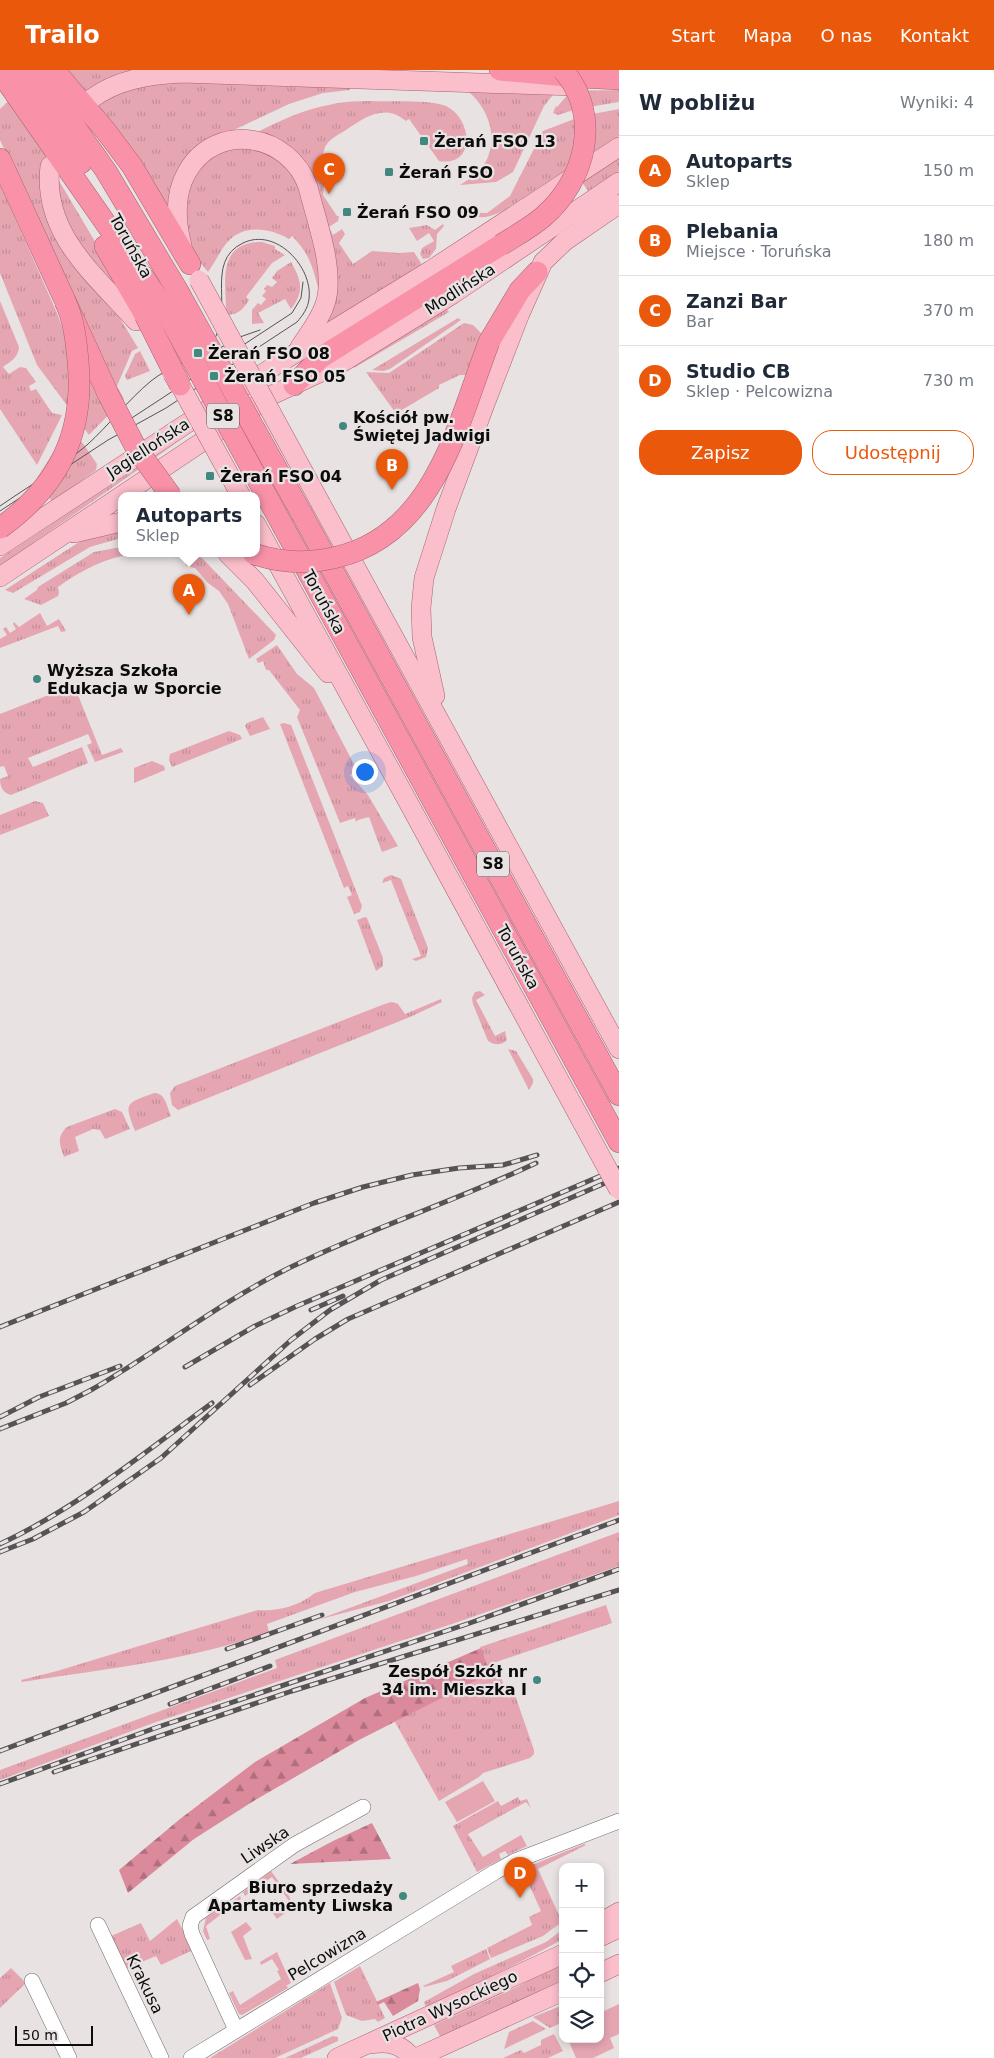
<!DOCTYPE html>
<html lang="pl">
<meta charset="utf-8">
<style>
:root{--surface:#fff;--page:#f2f2f3;--text:#1f2937;--muted:#747a83;--line:#e0e1e3;--accent:#ea580c}
body{margin:0;font-family:"DejaVu Sans",sans-serif;background:var(--page);color:var(--text)}
.controls{position:absolute;right:15px;bottom:15px;display:grid;overflow:hidden;border-radius:10px;box-shadow:0 2px 8px #0003}
.controls button{width:45px;height:45px;display:grid;place-items:center;padding:0;border:0;border-bottom:1px solid var(--line);background:var(--surface);color:var(--text);font:25px sans-serif}
.scale{position:absolute;left:15px;bottom:12px;width:78px;box-sizing:border-box;padding-left:5px;border:2px solid #0d0c0c;border-top:0;font-size:14px;line-height:18px;white-space:nowrap;color:#0d0c0c;-webkit-text-stroke:4px #e8e2e3;paint-order:stroke}
.you{position:absolute;left:364px;top:701px;width:18px;height:18px;margin:-12px;border:4px solid #fff;border-radius:50%;background:#1a73e8;box-shadow:0 0 0 8px #1a73e833}
.badge{display:grid;place-items:center;width:32px;height:32px;border-radius:50%;background:var(--accent);color:#fff;font-size:16px;font-weight:700}
.pin{position:absolute;translate:-50% -41px;filter:drop-shadow(0 1px 2px #0008)}
.pin::after{content:'';position:absolute;top:26px;width:18px;height:15px;background:inherit;clip-path:polygon(0 0,100% 0,50% 100%)}
.popup{position:absolute;left:118px;top:422px;width:142px;height:65px;box-sizing:border-box;display:grid;place-content:center;border-radius:10px;background:var(--surface);filter:drop-shadow(0 1px 4px #0005);font-size:16px;white-space:nowrap;color:var(--muted)}
.popup b{font-size:19px;color:var(--text)}
.popup::after{content:'';position:absolute;left:50%;top:100%;margin-left:-10px;border:10px solid transparent;border-top-color:var(--surface)}
.list{margin:0;padding:0;list-style:none}
h2{display:flex;justify-content:space-between;align-items:center;height:65px;margin:0;padding:0 20px;font-size:21px}
h2 small{font-size:16px;font-weight:400;color:var(--muted)}
.list li{display:grid;grid-template-columns:32px 1fr auto;gap:15px;align-items:center;box-sizing:border-box;height:70px;padding:0 20px;border-top:1px solid var(--line)}
.list b{display:block;font-size:19px;white-space:nowrap}
.list p{margin:0;font-size:16px;white-space:nowrap;color:var(--muted)}
.list em{font-size:16px;font-style:normal;color:var(--muted)}
.actions{display:flex;gap:10px;padding:15px 20px}
.actions a{flex:1;padding:11px 0;border:1px solid var(--accent);border-radius:20px;text-align:center;font-size:18px;color:var(--accent)}
.actions .main{background:var(--accent);color:#fff}
.icon{flex:none;width:28px;height:28px;fill:none;stroke:currentColor;stroke-width:2;stroke-linecap:round;stroke-linejoin:round}
.map{position:relative;flex:none;width:619px;height:1988px;overflow:hidden}
header{display:flex;align-items:center;gap:30px;box-sizing:border-box;height:70px;padding:0 25px;background:var(--accent);color:#fff}
header strong{font-size:24px}
nav{display:flex;gap:28px;margin-inline-start:auto;font-size:18px}
main{display:flex}
aside{flex:1;background:var(--surface)}
.map>svg:first-child{display:block}
.grass{fill:url(#grass-tufts)}
.forest{fill:url(#forest-firs)}
.green{fill:#e5a6b2}
.lines{fill:none;stroke-linecap:round;stroke-linejoin:round}
.minor-casing{stroke:#6f6a6b;stroke-width:16}
.major-casing{stroke:#a66371;stroke-width:20}
.highway-casing{stroke:#a66371;stroke-width:22}
.minor{stroke:#fff;stroke-width:15}
.major{stroke:#fbbecb;stroke-width:19}
.highway{stroke:#f992a8;stroke-width:21}
.tram{stroke:#565354;stroke-width:1}
.rail-casing{stroke:#565354;stroke-width:5}
.rail{stroke:#e8e2e3;stroke-width:3;stroke-dasharray:9;stroke-linecap:butt}
.major-bridge-casing{stroke:#a66371;stroke-width:20;stroke-linecap:butt}
.highway-bridge-casing{stroke:#a66371;stroke-width:22;stroke-linecap:butt}
.major-bridge{stroke:#fbbecb;stroke-width:19}
.highway-bridge{stroke:#f992a8;stroke-width:21}
.poi-dot{fill:#42887f;stroke:#e8e2e3;stroke-width:2}
.labels{text-anchor:middle;dominant-baseline:central;stroke-width:4.5;stroke-linejoin:round;paint-order:stroke}
.shield{fill:#e8e2e3;stroke:#4f4c4c;stroke-width:1}
.shield-label{font-size:15px;font-weight:bold;fill:#0d0c0c}
.poi-label{font-size:16px;font-weight:bold;fill:#0d0c0c;stroke:#e8e2e3;text-anchor:start}
.street-label{font-size:16px;fill:#0d0c0c;stroke:#e8e2e3}
</style>
<header>
<strong>Trailo</strong>
<nav><a>Start</a><a>Mapa</a><a>O nas</a><a>Kontakt</a></nav>
</header>
<main>
<div class="map">
<svg width="619" height="1988" viewBox="0 0 619 1988">
<defs>
<pattern id="grass-tufts" width="24" height="20" patternUnits="userSpaceOnUse" patternTransform="scale(1.25)"><rect width="24" height="20" fill="#e5a6b2"/><path d="M3 7l-1-3M5 7V3M7 7l1-3M15 17l-1-3M17 17v-4M19 17l1-3" fill="none" stroke="#c38e98"/></pattern>
<pattern id="forest-firs" width="22" height="20" patternUnits="userSpaceOnUse" patternTransform="scale(1.25)"><rect width="22" height="20" fill="#da8a9b"/><path d="M5 1l3.5 6h-7zM16 11l3.5 6h-7z" fill="#af6f7d"/></pattern>
</defs>
<rect width="100%" height="100%" fill="#e8e2e3"/>
<g class="grass">
<polygon points="42,0 145,0 117,7 46,84 43,121 138,278 132,281 117,316 124,329 89,365 37,295 0,203 0,114 57,243 70,279 90,269 0,70 0,39"/>
<polygon points="161,10 350,17 350,20 323,23 289,34 221,66 200,80 172,145 97,34 103,28"/>
<path d="M465,19L557,20L544,36L513,102L496,112L460,115C466,111 473,107 479,101C502,76 491,38 465,19Z"/>
<polygon points="619,20 619,32 577,39 558,45 553,43 556,36 557,37 571,21"/>
<path d="M368,31C388,32 430,29 446,36C473,49 476,97 439,91L409,49L406,51C385,33 365,47 346,60C340,64 331,68 327,74C322,80 323,89 325,96L321,98L329,112L324,116L323,125L337,146H339L338,151L329,157L333,165L342,159L345,164L339,173L353,194L372,181L399,183L414,182L421,193L420,196L323,257L314,113L254,64C292,44 324,31 368,31Z"/>
<path d="M619,39V66L504,140C492,146 482,151 469,143H487L510,126L543,61L582,46Z"/>
<path d="M235,77L271,81L296,104L323,204L319,222C313,198 310,184 292,166L289,169C268,157 241,154 225,175C219,183 214,194 208,202C204,197 199,192 196,187C190,177 187,164 186,153C180,115 198,88 235,77Z"/>
<polygon points="619,87 619,101 588,121 582,112"/>
<polygon points="55,104 135,239 65,159"/>
<polygon points="443,154 444,156 437,164 436,179 429,188 423,189 420,184 422,178 434,171 429,163 417,171 409,158 427,155 435,160"/>
<path d="M262,172L275,176V179L285,185L272,193L246,227L249,230C243,240 237,245 226,245C227,216 214,172 262,172Z"/>
<path d="M291,192C301,209 305,222 291,239L285,229L258,243L264,253L252,254V240L258,233L261,235L266,229L262,226L266,221L264,219L267,215L272,217L277,212L272,208L277,201Z"/>
<path d="M0,231L19,277C18,288 11,291 3,297L9,304L20,297L26,298L36,312L29,316L31,321L36,319L52,343L62,345L37,395L0,339Z"/>
<polygon points="446,238 449,242 354,298 354,296"/>
<polygon points="458,248 461,250 390,299 383,301 372,300"/>
<polygon points="464,253 473,255 482,264 469,305 460,305 439,315 439,318 400,341 403,347 400,349 366,302 389,303"/>
<polygon points="140,281 150,301 127,310 125,306 135,284"/>
<polygon points="65,364 82,372 97,394 96,400 52,432 37,408"/>
<polygon points="185,367 0,496 0,488"/>
<polygon points="121,457 121,468 90,477 13,523 5,520 76,474 95,464"/>
<path d="M121,477V484H135C106,487 82,500 58,517L59,523L58,526L41,535L24,529L37,520L38,517L94,482Z"/>
<polygon points="159,484 191,484 202,488 276,565 274,570 249,589 228,534 219,521 208,513 195,498 186,496 184,488 181,486"/>
<polygon points="40,543 47,556 59,549 66,561 61,562 58,556 0,578 0,569 7,565 3,559 6,557 10,563 16,559 13,554 14,552 19,557"/>
<polygon points="277,575 297,604 314,618 357,700 350,705 368,725 398,776 382,782 369,747 358,750 356,752 355,748 340,753 297,647 300,640 269,600 266,600 263,591 258,593 256,589"/>
<path d="M74,615L102,685L121,678L123,682L95,692L87,675L92,673L88,664L28,688L33,697L82,677L88,693L11,725C3,723 0,717 0,709L8,706L4,696L0,697V644Z"/>
<polygon points="263,647 270,659 250,666 245,656 247,653"/>
<polygon points="284,653 291,655 362,836 360,842 354,844 347,827 352,825 348,816 344,818 280,654"/>
<polygon points="229,661 240,665 242,669 172,697 169,690 170,684"/>
<polygon points="152,691 164,696 165,700 134,713 134,698"/>
<polygon points="35,731 43,733 49,746 0,765 0,745"/>
<polygon points="391,805 401,809 428,878 426,887 416,891 412,889 421,886 391,810 382,813 384,808"/>
<polygon points="365,847 367,848 383,888 383,896 376,901 357,850"/>
<path d="M480,921L485,925L476,930L495,966L505,961L507,970C501,976 494,975 488,971L473,934L472,928L475,922Z"/>
<polygon points="441,929 442,932 410,947 178,1040 172,1035 170,1023 175,1016 382,935 391,932 398,934 405,944"/>
<polygon points="508,979 516,981 533,1009 533,1013 529,1020"/>
<path d="M154,1023C165,1022 167,1037 171,1046L135,1061C124,1032 125,1034 154,1023Z"/>
<path d="M115,1039L122,1042L130,1059L105,1069L100,1060L93,1059L75,1067L79,1081L64,1087C60,1075 56,1067 67,1057Z"/>
<path d="M619,1431V1445L389,1531L317,1550L468,1494L467,1489L416,1506L355,1522L267,1554L269,1562C190,1591 104,1599 22,1612L21,1610L57,1601L258,1540C278,1542 300,1535 315,1523Z"/>
<polygon points="619,1462 619,1496 452,1554 156,1652 0,1710 0,1700 277,1598 275,1590"/>
<polygon points="606,1535 612,1553 496,1592 508,1628 515,1625 534,1680 534,1684 530,1688 483,1703 479,1707 439,1731 395,1652 487,1595 480,1577"/>
<polygon points="518,1727 520,1731 527,1729 531,1738 526,1732 468,1764 483,1787 521,1765 527,1776 508,1785 505,1781 499,1784 501,1789 477,1802 453,1756 498,1731 501,1736"/>
<polygon points="584,1774 586,1775 538,1799 562,1852 543,1866 491,1888 487,1878 532,1855 529,1847 541,1841 522,1799"/>
<polygon points="177,1849 193,1880 161,1895 156,1886 125,1899 111,1866 141,1853 150,1871"/>
<path d="M562,1860L563,1869C519,1894 472,1915 426,1937L424,1932L474,1904L546,1872Z"/>
<polygon points="486,1879 490,1889 447,1911 424,1917 423,1916 454,1902 451,1896"/>
<polygon points="563,1891 563,1914 442,1970 434,1955 517,1917"/>
<polygon points="360,1896 385,1948 378,1952 375,1949 362,1951 346,1945 334,1912"/>
<polygon points="11,1898 26,1913 0,1938 0,1908"/>
<polygon points="330,1913 342,1948 338,1959 275,1988 210,1988"/>
<polygon points="286,1915 288,1918 242,1945 239,1944 229,1923 231,1922 239,1938 244,1939"/>
<polygon points="563,1935 563,1952 550,1958 533,1947"/>
<polygon points="533,1951 546,1959 504,1979 509,1962"/>
<polygon points="554,1964 563,1981 548,1988 503,1988 521,1980 524,1983 541,1975 541,1970"/>
<polygon points="333,1966 338,1967 338,1971 301,1988 285,1988"/>
</g>
<g class="forest">
<polygon points="481,1578 487,1595 481,1597 485,1606 359,1670 252,1732 194,1769 128,1823 119,1800 180,1749 255,1692 365,1628"/>
<polygon points="372,1753 391,1789 290,1794 333,1771"/>
<polygon points="418,1913 420,1919 418,1931 393,1946 384,1932 378,1935 376,1932"/>
</g>
<g class="green">
<polygon points="483,1711 495,1731 457,1752 445,1732"/>
<polygon points="271,1801 289,1826 293,1837 277,1849 267,1835 275,1829 281,1837 289,1831 272,1807 245,1826 243,1822"/>
<polygon points="240,1826 241,1829 206,1856 210,1869 207,1870 203,1861 206,1848 227,1832 229,1834"/>
<polygon points="246,1852 252,1859 243,1866 252,1889 245,1890 231,1862"/>
<polygon points="277,1882 291,1913 244,1939 239,1938 231,1922 233,1921 240,1935 281,1909 277,1901 279,1900 272,1889 261,1895 260,1892"/>
<polygon points="619,1934 619,1964 610,1968 614,1978 593,1988 576,1988 568,1969 600,1969 600,1943"/>
</g>
<g class="lines">
<defs>
<g id="minor">
<polyline points="98,1855 161,1988"/>
<polyline points="32,1911 69,1988"/>
<polyline points="236,1960 192,1864 190,1856 193,1847 294,1775 363,1737"/>
<polyline points="191,1988 495,1802 515,1791 619,1751"/>
</g>
<g id="major">
<path d="M91,29C118,9 149,5 182,3L573,16"/>
<path d="M50,96C42,164 95,205 136,251"/>
<path d="M182,176C176,152 174,124 187,102C217,50 290,64 308,117C316,150 336,201 325,234C320,250 309,263 300,277"/>
<polyline points="321,434 619,979"/>
<polyline points="256,454 413,741"/>
<polyline points="74,463 121,452"/>
<polyline points="0,476 273,297 431,200 619,77"/>
<polyline points="228,484 255,511 328,603"/>
<polyline points="0,507 272,325 343,292 453,224 619,112"/>
<polyline points="435,626 422,567 421,538 424,508 446,439 485,334 519,246 543,192 565,171 619,134"/>
<polyline points="600,1853 619,1842"/>
<polyline points="600,1867 619,1858"/>
<polyline points="600,1903 619,1894"/>
<path d="M371,1974C388,1971 402,1974 412,1988"/>
<polyline points="337,1988 563,1884"/>
<polyline points="416,1988 563,1921"/>
</g>
<g id="highway">
<polyline points="16,0 81,93"/>
<polyline points="35,0 106,101 179,223"/>
<polyline points="54,0 105,60 132,96 190,194"/>
<polyline points="500,0 578,7 619,9"/>
<polyline points="0,2 162,234"/>
<polyline points="0,89 108,324"/>
<polyline points="105,176 145,245"/>
<polyline points="489,272 520,220 537,202"/>
<polyline points="294,315 320,288 501,175"/>
<polyline points="303,446 619,1025"/>
<polyline points="284,458 619,1072"/>
</g>
</defs>
<use href="#minor" class="minor-casing"/>
<use href="#major" class="major-casing"/>
<use href="#highway" class="highway-casing"/>
<use href="#minor" class="minor"/>
<use href="#major" class="major"/>
<use href="#highway" class="highway"/>
<g class="tram">
<polyline points="200,290 237,268 260,260"/>
<polyline points="115,359 292,243 301,228 303,212"/>
<path d="M0,436C29,416 60,398 87,375C109,355 128,330 151,311C169,296 196,290 212,272C236,243 203,192 243,173C276,157 313,197 309,229C308,238 303,245 297,252L166,338L108,370L0,441"/>
</g>
<defs>
<g id="rail">
<polyline points="311,1240 343,1226"/>
<polyline points="0,1257 314,1133 363,1117 412,1105 459,1098 503,1095 537,1085"/>
<polyline points="185,1297 255,1256 297,1236 619,1098"/>
<polyline points="250,1315 315,1269 348,1249 619,1132"/>
<polyline points="0,1347 39,1327 120,1296"/>
<path d="M0,1359L66,1333L91,1320C159,1281 221,1231 291,1197C371,1158 456,1131 536,1093"/>
<path d="M0,1474C77,1438 144,1383 212,1333"/>
<polyline points="0,1482 33,1469 84,1442 161,1388 291,1270 330,1240 381,1210 619,1107"/>
<polyline points="227,1579 322,1545"/>
<polyline points="170,1634 270,1596"/>
<polyline points="0,1681 619,1450"/>
<polyline points="54,1702 292,1621 619,1520"/>
<polyline points="0,1714 158,1657 470,1553 619,1499"/>
</g>
</defs>
<use href="#rail" class="rail-casing"/>
<use href="#rail" class="rail"/>
<defs>
<g id="major-bridge">
<polyline points="199,210 321,434"/>
<polyline points="172,303 180,315 241,426"/>
<polyline points="413,741 619,1120"/>
</g>
<g id="highway-bridge">
<path d="M501,175C515,166 530,158 543,147C586,110 602,46 563,0"/>
<polyline points="179,223 303,446"/>
<polyline points="162,234 284,458"/>
<polyline points="145,245 180,315"/>
<polyline points="108,324 136,378 171,426"/>
<path d="M0,458C59,416 85,363 78,291C76,270 74,250 65,231"/>
<path d="M254,484C281,493 310,494 337,487C435,464 458,353 489,272"/>
</g>
</defs>
<use href="#major-bridge" class="major-bridge-casing"/>
<use href="#highway-bridge" class="highway-bridge-casing"/>
<use href="#major-bridge" class="major-bridge"/>
<use href="#highway-bridge" class="highway-bridge"/>
</g>
<g class="poi-dot">
<rect x="419" y="66" width="10" height="10" rx="2.5"/>
<rect x="384" y="97" width="10" height="10" rx="2.5"/>
<rect x="342" y="137" width="10" height="10" rx="2.5"/>
<rect x="193" y="278" width="10" height="10" rx="2.5"/>
<rect x="209" y="301" width="10" height="10" rx="2.5"/>
<circle cx="343" cy="356" r="5"/>
<rect x="205" y="401" width="10" height="10" rx="2.5"/>
<circle cx="37" cy="609" r="5"/>
<circle cx="537" cy="1610" r="5"/>
<circle cx="403" cy="1826" r="5"/>
</g>
<g class="labels">
<g class="shield">
<rect x="207" y="333.5" width="32" height="25" rx="4"/>
<rect x="477" y="781.5" width="32" height="25" rx="4"/>
</g>
<g class="shield-label">
<text x="223" y="346">S8</text>
<text x="493" y="794">S8</text>
</g>
<g class="poi-label">
<text x="434" y="71">Żerań FSO 13</text>
<text x="399" y="102">Żerań FSO</text>
<text x="357" y="142">Żerań FSO 09</text>
<text x="208" y="283">Żerań FSO 08</text>
<text x="224" y="306">Żerań FSO 05</text>
<text x="353" y="347">Kościół pw.<tspan x="353" dy="18">Świętej Jadwigi</tspan></text>
<text x="220" y="406">Żerań FSO 04</text>
<text x="47" y="600">Wyższa Szkoła<tspan x="47" dy="18">Edukacja w Sporcie</tspan></text>
<text x="527" y="1601" text-anchor="end">Zespół Szkół nr<tspan x="527" dy="18">34 im. Mieszka I</tspan></text>
<text x="393" y="1817" text-anchor="end">Biuro sprzedaży<tspan x="393" dy="18">Apartamenty Liwska</tspan></text>
</g>
<g class="street-label">
<text transform="translate(131 176) rotate(61)">Toruńska</text>
<text transform="translate(460 219) rotate(-33)">Modlińska</text>
<text transform="translate(148 378) rotate(-33)">Jagiellońska</text>
<text transform="translate(324 532) rotate(61)">Toruńska</text>
<text transform="translate(518 887) rotate(61)">Toruńska</text>
<text transform="translate(265 1775) rotate(-34)">Liwska</text>
<text transform="translate(327 1884) rotate(-31)">Pelcowizna</text>
<text transform="translate(145 1914) rotate(64)">Krakusa</text>
<text transform="translate(450 1936) rotate(-25)">Piotra Wysockiego</text>
</g>
</g>
</svg>
<div class="controls">
<button>+</button>
<button>−</button>
<button><svg class="icon" aria-label="locate" viewBox="0 0 24 24"><circle cx="12" cy="12" r="6"/><path d="M12 2v4M12 18v4M2 12h4M18 12h4"/></svg></button>
<button><svg class="icon" aria-label="layers" viewBox="0 0 24 24"><path d="M12 4l9 5-9 5-9-5zM3 14l9 5 9-5"/></svg></button>
</div>
<div class="scale">50 m</div>
<div class="you"></div>
<div class="pin badge" style="left:189px;top:545px">A</div>
<div class="popup"><b>Autoparts</b>Sklep</div>
<div class="pin badge" style="left:392px;top:420px">B</div>
<div class="pin badge" style="left:329px;top:124px">C</div>
<div class="pin badge" style="left:520px;top:1828px">D</div>
</div>
<aside>
<h2>W pobliżu<small>Wyniki: 4</small></h2>
<ul class="list">
<li><span class="badge">A</span><div><b>Autoparts</b><p>Sklep</p></div><em>150 m</em></li>
<li><span class="badge">B</span><div><b>Plebania</b><p>Miejsce · Toruńska</p></div><em>180 m</em></li>
<li><span class="badge">C</span><div><b>Zanzi Bar</b><p>Bar</p></div><em>370 m</em></li>
<li><span class="badge">D</span><div><b>Studio CB</b><p>Sklep · Pelcowizna</p></div><em>730 m</em></li>
</ul>
<div class="actions"><a class="main">Zapisz</a><a>Udostępnij</a></div>
</aside>
</main>
